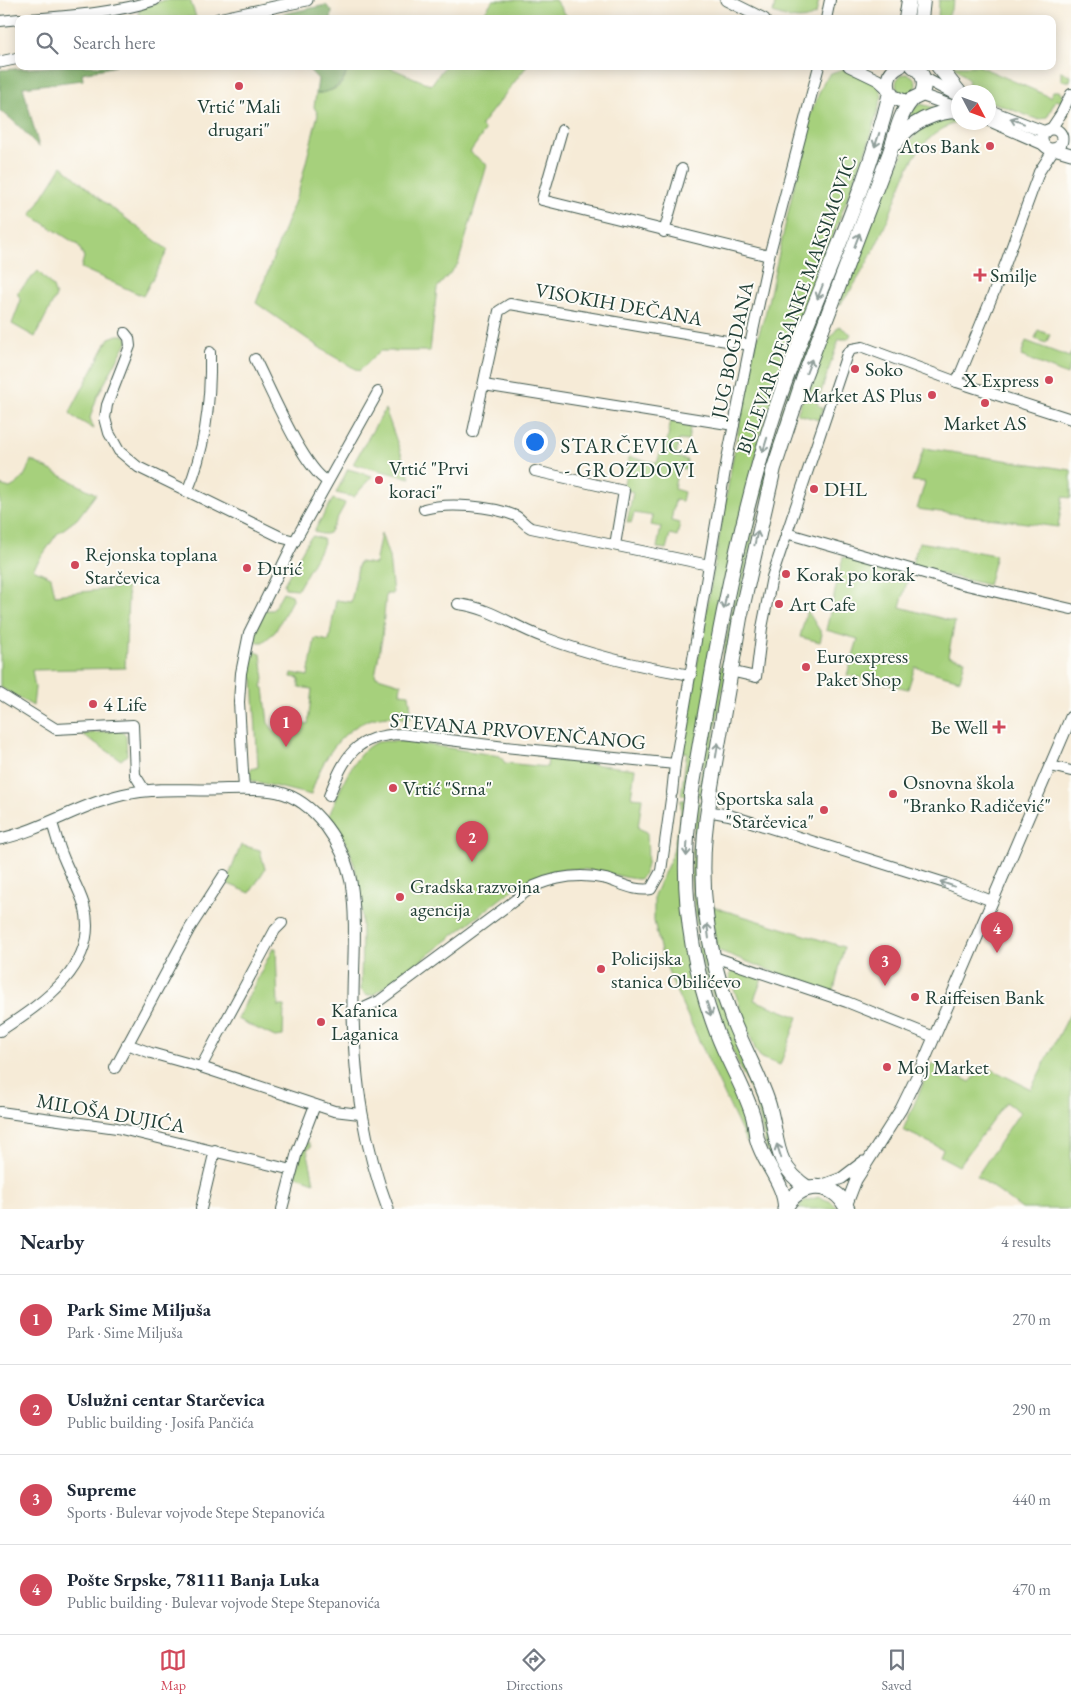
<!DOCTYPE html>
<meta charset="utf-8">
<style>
:root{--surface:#fff;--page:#f6f6f7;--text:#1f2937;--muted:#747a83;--line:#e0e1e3;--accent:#d1495b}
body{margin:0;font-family:"EB Garamond",serif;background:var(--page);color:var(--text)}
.compass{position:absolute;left:951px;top:85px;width:45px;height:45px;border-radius:50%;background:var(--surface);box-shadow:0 2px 12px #0003;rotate:131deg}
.you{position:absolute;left:534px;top:441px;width:18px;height:18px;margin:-12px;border:4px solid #fff;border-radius:50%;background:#1a73e8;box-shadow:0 0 0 8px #1a73e833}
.badge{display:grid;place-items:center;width:32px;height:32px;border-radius:50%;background:var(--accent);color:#fff;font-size:16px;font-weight:700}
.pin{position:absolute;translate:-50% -41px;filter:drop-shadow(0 1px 2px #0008)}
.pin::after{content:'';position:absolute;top:26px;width:18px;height:15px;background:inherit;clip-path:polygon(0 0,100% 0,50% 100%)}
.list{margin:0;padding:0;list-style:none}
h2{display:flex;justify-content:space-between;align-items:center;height:65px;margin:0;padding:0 20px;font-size:21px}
h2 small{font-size:16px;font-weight:400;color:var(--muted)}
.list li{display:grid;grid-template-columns:32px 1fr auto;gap:15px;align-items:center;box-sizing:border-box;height:90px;padding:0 20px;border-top:1px solid var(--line)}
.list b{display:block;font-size:19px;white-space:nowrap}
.list p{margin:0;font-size:16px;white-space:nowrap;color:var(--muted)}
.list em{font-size:16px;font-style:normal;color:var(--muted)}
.icon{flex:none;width:28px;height:28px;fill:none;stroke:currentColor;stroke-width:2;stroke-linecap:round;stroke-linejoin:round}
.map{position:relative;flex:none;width:1071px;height:1209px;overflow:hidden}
.search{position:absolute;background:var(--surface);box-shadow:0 2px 12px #0003;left:15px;right:15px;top:15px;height:55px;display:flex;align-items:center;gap:12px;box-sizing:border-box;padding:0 18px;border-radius:10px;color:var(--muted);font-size:19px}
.sheet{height:425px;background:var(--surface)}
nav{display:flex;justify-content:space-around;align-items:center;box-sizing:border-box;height:70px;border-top:1px solid var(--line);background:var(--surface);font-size:14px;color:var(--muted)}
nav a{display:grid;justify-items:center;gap:2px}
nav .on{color:var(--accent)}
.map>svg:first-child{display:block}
.green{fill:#a6d07c;stroke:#628658}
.forest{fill:#84b26c;stroke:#527850}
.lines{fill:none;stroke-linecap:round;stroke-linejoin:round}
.minor-casing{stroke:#3f574c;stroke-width:12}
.tertiary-casing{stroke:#3f574c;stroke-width:13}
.secondary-casing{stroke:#3f574c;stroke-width:16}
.primary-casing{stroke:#3f574c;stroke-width:17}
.minor{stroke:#fff;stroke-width:10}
.tertiary{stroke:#fff;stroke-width:11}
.secondary{stroke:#fff;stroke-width:14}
.primary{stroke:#fff;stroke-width:15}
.oneway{stroke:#8f9e9a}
.poi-dot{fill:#d1495b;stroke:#fdfcf7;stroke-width:2}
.labels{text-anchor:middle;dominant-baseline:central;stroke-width:4;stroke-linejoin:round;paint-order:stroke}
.poi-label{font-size:20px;fill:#1f3d34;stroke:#fdfcf7;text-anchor:start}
.street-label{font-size:20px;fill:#1f3d34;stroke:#fdfcf7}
.neighbourhood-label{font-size:21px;letter-spacing:1px;fill:#1f3d34;stroke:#fdfcf7}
</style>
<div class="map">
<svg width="1071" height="1209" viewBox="0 0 1071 1209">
<rect width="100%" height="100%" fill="#fdfcf7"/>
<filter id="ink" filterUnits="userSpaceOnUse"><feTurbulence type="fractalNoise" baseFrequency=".02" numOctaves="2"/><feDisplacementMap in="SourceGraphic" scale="10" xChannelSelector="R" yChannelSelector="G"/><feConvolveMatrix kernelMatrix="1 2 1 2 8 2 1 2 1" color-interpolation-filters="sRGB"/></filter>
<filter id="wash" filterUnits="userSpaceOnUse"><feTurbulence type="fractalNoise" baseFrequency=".0096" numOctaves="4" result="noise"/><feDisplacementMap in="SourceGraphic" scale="20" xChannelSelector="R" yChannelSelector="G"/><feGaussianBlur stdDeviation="1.12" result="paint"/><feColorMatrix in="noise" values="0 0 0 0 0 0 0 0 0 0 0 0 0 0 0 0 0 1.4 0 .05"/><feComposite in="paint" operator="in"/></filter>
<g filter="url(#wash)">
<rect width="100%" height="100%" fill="#f6ebd7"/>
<g class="green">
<polygon points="165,0 190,0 196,17 140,19 138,9"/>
<polygon points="493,0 555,0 569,19 480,19"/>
<path d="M782,0H819L816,14C802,23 787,18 773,13L775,3Z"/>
<polygon points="939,0 955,0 947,19 938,19"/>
<path d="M348,66H386L431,85L445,66H527L481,125L485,131L470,152L487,165L458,264L437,288L430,351H380L359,371L326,352L256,303L299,190L318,114L314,107L316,94C337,90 344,88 348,66Z"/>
<polygon points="954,66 979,66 1050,97 1053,91 1059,91 1063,96 1062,102 1056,100 1047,117 1039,120 989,101 988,92 971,92 968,85 969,81"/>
<path d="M843,69C857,68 880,81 882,96L870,139L781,372L761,433L686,795H681L687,752H682L732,463L754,348L765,315L810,115L824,81L831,73Z"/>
<polygon points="1061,71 1071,76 1070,81 1061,81"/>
<circle cx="906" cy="84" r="10"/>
<polygon points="921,104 943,110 907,124 914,108"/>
<path d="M958,119V122C910,138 905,181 887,221C874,251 860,279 840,305L839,303L890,176L893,177C905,146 918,117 958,119Z"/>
<polygon points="62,166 100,199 168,250 143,296 81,268 84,257 78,245 31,215"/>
<polygon points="874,170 876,171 759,505 702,797 697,796 744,543 782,408"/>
<polygon points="38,271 53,287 56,296 35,337 12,324 21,300 17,293"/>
<polygon points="839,326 851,334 848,339 839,339 817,404 823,409 819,420 797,414 821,350"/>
<polygon points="1038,330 1050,335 1046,343 1035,339"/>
<polygon points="117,335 124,335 128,340 97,397 90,418 94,429 72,416 70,412 109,338"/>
<polygon points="1026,341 1069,357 1071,353 1071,364 1067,375 1021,356"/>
<polygon points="385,409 388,417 410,478 353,464"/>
<polygon points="671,419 691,422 688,441 679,440 676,457 687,460 686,469 678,468 674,489 684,492 682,501 675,500 671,521 680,523 677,536 670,534 666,549 657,548 661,527 651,525 653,516 634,513 631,523 627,522 633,492 623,489 629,457 657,463 660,453 665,453"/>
<polygon points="924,448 1071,470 1071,498 1063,497 1058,527 917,509 925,482 912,481"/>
<path d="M31,460L96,494L77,519L57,534L33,569L51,577L55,595L126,587L128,597L125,668L32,670L35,688L33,706L0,687V485L10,488C23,481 26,474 31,460Z"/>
<polygon points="348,469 372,476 354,497 336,493"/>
<path d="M333,499L345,503L344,506L329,533C324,535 319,534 314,531Z"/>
<path d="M381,533L389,557L393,594H386L382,638L375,676L401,684L400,693L409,694L412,718C404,721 397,715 389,716C346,718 321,758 311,795L249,780L248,775L251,769L258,767L253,679L247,676L245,672L248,655L253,651L261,654L264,679L262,687L264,688L268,723L274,731L284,721L308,724L312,689L299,687V678L291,677L292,673L308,676L315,638L329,641L336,600L351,602L359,562L375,564Z"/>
<polygon points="313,536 323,539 324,543 298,589 285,588 284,584 309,539"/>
<polygon points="919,542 996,555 988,585 911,567"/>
<polygon points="843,557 909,574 900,607 955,622 948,656 965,660 960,680 915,667 908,689 847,675 858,639 826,630"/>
<polygon points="283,592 292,595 293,598 275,632 263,642 257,642 253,637 265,610 273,610"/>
<polygon points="807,610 822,634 820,642 800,637"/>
<polygon points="120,730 126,736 127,755 121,760 82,734"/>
<path d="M405,741L500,756L505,763L547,767L548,759L635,769L631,797L642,798L638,828L647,832C647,845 651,869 640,879C627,879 615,874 602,872C570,866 545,869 517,886L406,972L373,995H366L361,990C361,943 367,892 348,847C344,837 335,827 328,818C338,797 353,749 378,742C386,740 397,742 405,741Z"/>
<polygon points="681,800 685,800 680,894 744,1109 750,1139 747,1143 675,989 661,952 654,921 654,895 672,856 681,815"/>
<polygon points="696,801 701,802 697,839 697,875 704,944 760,1097 770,1147 779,1169 767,1152 757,1105 726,1036 700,955 691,878"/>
<polygon points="241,845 260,850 265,869 250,893 226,883"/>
<polygon points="710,906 844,947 833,995 717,950"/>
<polygon points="273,948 276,948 278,1006 284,1006 283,1036 275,1037 237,1019"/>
<polygon points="735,969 762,979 754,1000 798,1017 780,1065 761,1058 755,1049 729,975"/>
<polygon points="1071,1012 1071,1209 1022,1209 977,1176 1020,1112 1006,1102 959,1166 940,1156 943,1149 903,1130 932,1063 970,1082 985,1066 1031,1089"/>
<polygon points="309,1142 311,1147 307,1149 314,1182 295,1175 304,1145"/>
<polygon points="819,1197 832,1202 838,1209 797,1209 804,1201"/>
</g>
<g class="forest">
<polygon points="326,5 332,11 331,19 259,19"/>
<path d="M65,66H116L82,73L83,80L23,87L39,147C26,134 15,120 0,111V70Z"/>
<path d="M305,66H348C344,86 335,90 316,94L318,79Z"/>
</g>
</g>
<g filter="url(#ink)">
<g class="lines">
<defs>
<g id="minor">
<path d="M29,19C68,16 117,13 155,0"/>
<polyline points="826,19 830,0"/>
<polyline points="0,21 19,19"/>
<polyline points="1051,129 1061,114 1071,94"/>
<polyline points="562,130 542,200 769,256"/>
<polyline points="664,232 682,169"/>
<polyline points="125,333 129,338 130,346 107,405 105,418 109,433 119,451 138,467 283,538 295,541"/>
<path d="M255,359C269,386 303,468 327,481"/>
<polyline points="957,382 1005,265 1039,172 1054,149"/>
<polyline points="484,385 734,425"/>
<polyline points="473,432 499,311 510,304 750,345"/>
<polyline points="535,471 624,491 615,545"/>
<path d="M187,492C206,448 211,400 210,352"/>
<path d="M424,509C448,502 492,506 516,516C521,519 525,525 531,528L709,565"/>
<polyline points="786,533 962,584 1071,609"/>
<path d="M458,604C492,608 512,626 543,637C590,655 641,667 691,675"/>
<polyline points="730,671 756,677 762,628 772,577 847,354 852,349 863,347 957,382 1071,419"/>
<polyline points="0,694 56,729 133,725 135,775 145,791"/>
<polyline points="1051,766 1071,771"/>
<polyline points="244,789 239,702 241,673 249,633 292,546 378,392"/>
<polyline points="672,793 675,764 727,459 750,345 769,256 819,66"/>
<path d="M329,796C345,756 355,735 402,734L505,747L675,764"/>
<polyline points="707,811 729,815 945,883 992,901"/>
<polyline points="711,956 847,1002 934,1037"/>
<path d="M353,1013L379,1001L534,886C558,876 581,873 606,879C620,883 636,892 651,889L661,871L671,799"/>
<path d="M0,1031C43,1003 101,964 84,905C79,889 70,874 64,859C59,848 56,835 52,823"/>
<polyline points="127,1044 151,1053 201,1067 334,1111 360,1114"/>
<polyline points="201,1067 275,930 282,923"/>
<polyline points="115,1068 190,928 224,875"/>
<polyline points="0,1112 117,1128 292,1170"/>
<polyline points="201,1209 215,1150"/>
<polyline points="282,1209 297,1152 315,1105"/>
</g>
<g id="tertiary">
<polyline points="726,0 764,19"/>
<polyline points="218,19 307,0"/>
<polyline points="0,62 19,58"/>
<polyline points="849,66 878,80 889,90"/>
<polyline points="924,78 958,96"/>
<polyline points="921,95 958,108"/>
<polyline points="988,110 1045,132"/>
<polyline points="988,120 1043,144"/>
<circle cx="1052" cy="139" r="10"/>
<polyline points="1054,149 1071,154"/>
<path d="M0,839C46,829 85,801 131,793C156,788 182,790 207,790C231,790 255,787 278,792C316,801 344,845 351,882C358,925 352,970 353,1014C355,1084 363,1143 388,1209"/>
<polyline points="818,1187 842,1178 863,1162"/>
<polyline points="846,1206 856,1180 901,1109 921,1068 1071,717"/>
</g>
<g id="secondary">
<polyline points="906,19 909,0"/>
<polyline points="921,19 923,0"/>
<path d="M900,66C887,72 884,86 893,97L906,102L921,95C927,83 924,73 913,66"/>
<polyline points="938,66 959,92"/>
<path d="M896,143C909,123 935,111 958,111"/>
<path d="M691,796C713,664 735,532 777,405C812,300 864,201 890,93"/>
<path d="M709,798L740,618L774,468L804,377L890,152C896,135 899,115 911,101"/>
<path d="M691,800C679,879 689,959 717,1033C727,1060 743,1085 752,1113C755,1121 755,1130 757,1139C763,1163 786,1185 785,1209"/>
<path d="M709,803C696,878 706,955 735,1026C745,1050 758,1074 767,1099C780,1136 770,1163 808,1188"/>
</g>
<path id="primary" d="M785,1209C797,1180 836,1180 847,1209"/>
</defs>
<use href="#minor" class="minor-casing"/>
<use href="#tertiary" class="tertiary-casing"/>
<use href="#secondary" class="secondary-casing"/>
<use href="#primary" class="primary-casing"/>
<use href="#minor" class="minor"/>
<use href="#tertiary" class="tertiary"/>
<use href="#secondary" class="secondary"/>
<use href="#primary" class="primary"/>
</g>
<defs><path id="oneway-shaft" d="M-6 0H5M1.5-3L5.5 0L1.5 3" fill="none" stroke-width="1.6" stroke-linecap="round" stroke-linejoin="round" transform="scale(1.25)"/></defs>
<g class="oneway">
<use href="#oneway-shaft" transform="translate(1017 121) rotate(-159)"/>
<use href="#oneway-shaft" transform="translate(877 140) rotate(108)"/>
<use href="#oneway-shaft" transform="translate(857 240) rotate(-69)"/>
<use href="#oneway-shaft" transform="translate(820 292) rotate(111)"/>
<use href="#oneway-shaft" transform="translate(809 366) rotate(-69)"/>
<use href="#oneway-shaft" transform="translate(765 445) rotate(107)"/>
<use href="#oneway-shaft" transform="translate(756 538) rotate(-78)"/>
<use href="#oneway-shaft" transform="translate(725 602) rotate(100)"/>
<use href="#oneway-shaft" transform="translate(717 750) rotate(-81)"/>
<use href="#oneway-shaft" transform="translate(687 849) rotate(93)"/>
<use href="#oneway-shaft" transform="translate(947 884) rotate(-161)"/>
<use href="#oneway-shaft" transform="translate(708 931) rotate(-97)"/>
<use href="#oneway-shaft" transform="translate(709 1009) rotate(72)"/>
<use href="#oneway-shaft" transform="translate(779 1151) rotate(-108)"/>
</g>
</g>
<g class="poi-dot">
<circle cx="239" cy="86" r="5"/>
<circle cx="990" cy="146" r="5"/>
<path d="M977.5 267.5h5v5h5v5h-5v5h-5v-5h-5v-5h5z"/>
<circle cx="855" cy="369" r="5"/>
<circle cx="1049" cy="380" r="5"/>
<circle cx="932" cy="395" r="5"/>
<circle cx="985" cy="403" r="5"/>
<circle cx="379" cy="480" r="5"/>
<circle cx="814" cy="489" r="5"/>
<circle cx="75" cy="565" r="5"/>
<circle cx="247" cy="568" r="5"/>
<circle cx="786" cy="574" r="5"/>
<circle cx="779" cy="604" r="5"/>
<circle cx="806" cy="667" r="5"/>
<circle cx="93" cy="704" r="5"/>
<path d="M996.5 719.5h5v5h5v5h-5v5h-5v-5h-5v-5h5z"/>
<circle cx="393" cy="788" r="5"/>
<circle cx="893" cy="794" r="5"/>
<circle cx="824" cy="810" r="5"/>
<circle cx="400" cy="897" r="5"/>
<circle cx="601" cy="969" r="5"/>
<circle cx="915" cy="997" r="5"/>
<circle cx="321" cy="1022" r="5"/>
<circle cx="887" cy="1067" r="5"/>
</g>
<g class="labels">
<g class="poi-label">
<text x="239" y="106" text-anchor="middle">Vrtić "Mali<tspan x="239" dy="23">drugari"</tspan></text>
<text x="980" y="146" text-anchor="end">Atos Bank</text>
<text x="990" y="275">Smilje</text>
<text x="865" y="369">Soko</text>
<text x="1039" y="380" text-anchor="end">X Express</text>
<text x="922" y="395" text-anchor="end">Market AS Plus</text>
<text x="985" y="423" text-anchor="middle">Market AS</text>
<text x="389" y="468">Vrtić "Prvi<tspan x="389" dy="23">koraci"</tspan></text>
<text x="824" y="489">DHL</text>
<text x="85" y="554">Rejonska toplana<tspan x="85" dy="23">Starčevica</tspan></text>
<text x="257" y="568">Đurić</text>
<text x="796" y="574">Korak po korak</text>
<text x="789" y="604">Art Cafe</text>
<text x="816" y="656">Euroexpress<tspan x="816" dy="23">Paket Shop</tspan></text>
<text x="103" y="704">4 Life</text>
<text x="988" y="727" text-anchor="end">Be Well</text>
<text x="903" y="782">Osnovna škola<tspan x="903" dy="23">"Branko Radičević"</tspan></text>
<text x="403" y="788">Vrtić "Srna"</text>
<text x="814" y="798" text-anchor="end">Sportska sala<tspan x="814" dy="23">"Starčevica"</tspan></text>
<text x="410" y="886">Gradska razvojna<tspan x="410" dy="23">agencija</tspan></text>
<text x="611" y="958">Policijska<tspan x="611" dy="23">stanica Obilićevo</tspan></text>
<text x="925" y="997">Raiffeisen Bank</text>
<text x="331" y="1010">Kafanica<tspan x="331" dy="23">Laganica</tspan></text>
<text x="897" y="1067">Moj Market</text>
</g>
<g class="street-label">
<text transform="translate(619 304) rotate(10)">VISOKIH DEČANA</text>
<text transform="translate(796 305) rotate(-70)">BULEVAR DESANKE MAKSIMOVIĆ</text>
<text transform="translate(732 350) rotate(-78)">JUG BOGDANA</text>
<text transform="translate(518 731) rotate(5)">STEVANA PRVOVENČANOG</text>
<text transform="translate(111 1113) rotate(10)">MILOŠA DUJIĆA</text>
</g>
<g class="neighbourhood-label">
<text x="630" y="445">STARČEVICA<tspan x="630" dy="24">- GROZDOVI</tspan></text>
</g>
</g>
</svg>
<svg class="compass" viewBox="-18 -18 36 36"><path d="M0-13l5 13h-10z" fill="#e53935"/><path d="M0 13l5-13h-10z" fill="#747a83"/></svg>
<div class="you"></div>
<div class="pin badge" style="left:286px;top:747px">1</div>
<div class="pin badge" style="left:472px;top:862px">2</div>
<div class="pin badge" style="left:885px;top:986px">3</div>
<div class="pin badge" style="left:997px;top:953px">4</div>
<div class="search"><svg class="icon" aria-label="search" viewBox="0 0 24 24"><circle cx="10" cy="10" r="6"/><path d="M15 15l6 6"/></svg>Search here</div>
</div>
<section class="sheet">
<h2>Nearby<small>4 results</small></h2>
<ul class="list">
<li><span class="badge">1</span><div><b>Park Sime Miljuša</b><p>Park · Sime Miljuša</p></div><em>270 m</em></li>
<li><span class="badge">2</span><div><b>Uslužni centar Starčevica</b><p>Public building · Josifa Pančića</p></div><em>290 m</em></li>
<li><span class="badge">3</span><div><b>Supreme</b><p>Sports · Bulevar vojvode Stepe Stepanovića</p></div><em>440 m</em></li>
<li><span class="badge">4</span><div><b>Pošte Srpske, 78111 Banja Luka</b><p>Public building · Bulevar vojvode Stepe Stepanovića</p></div><em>470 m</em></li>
</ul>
</section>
<nav>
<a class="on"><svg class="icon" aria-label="map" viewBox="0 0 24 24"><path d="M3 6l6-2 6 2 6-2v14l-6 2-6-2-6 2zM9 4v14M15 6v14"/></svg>Map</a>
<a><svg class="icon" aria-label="directions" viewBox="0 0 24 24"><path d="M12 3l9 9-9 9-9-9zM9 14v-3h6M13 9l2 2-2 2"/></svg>Directions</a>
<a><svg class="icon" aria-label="saved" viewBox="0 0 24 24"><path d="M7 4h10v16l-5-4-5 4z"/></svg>Saved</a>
</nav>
